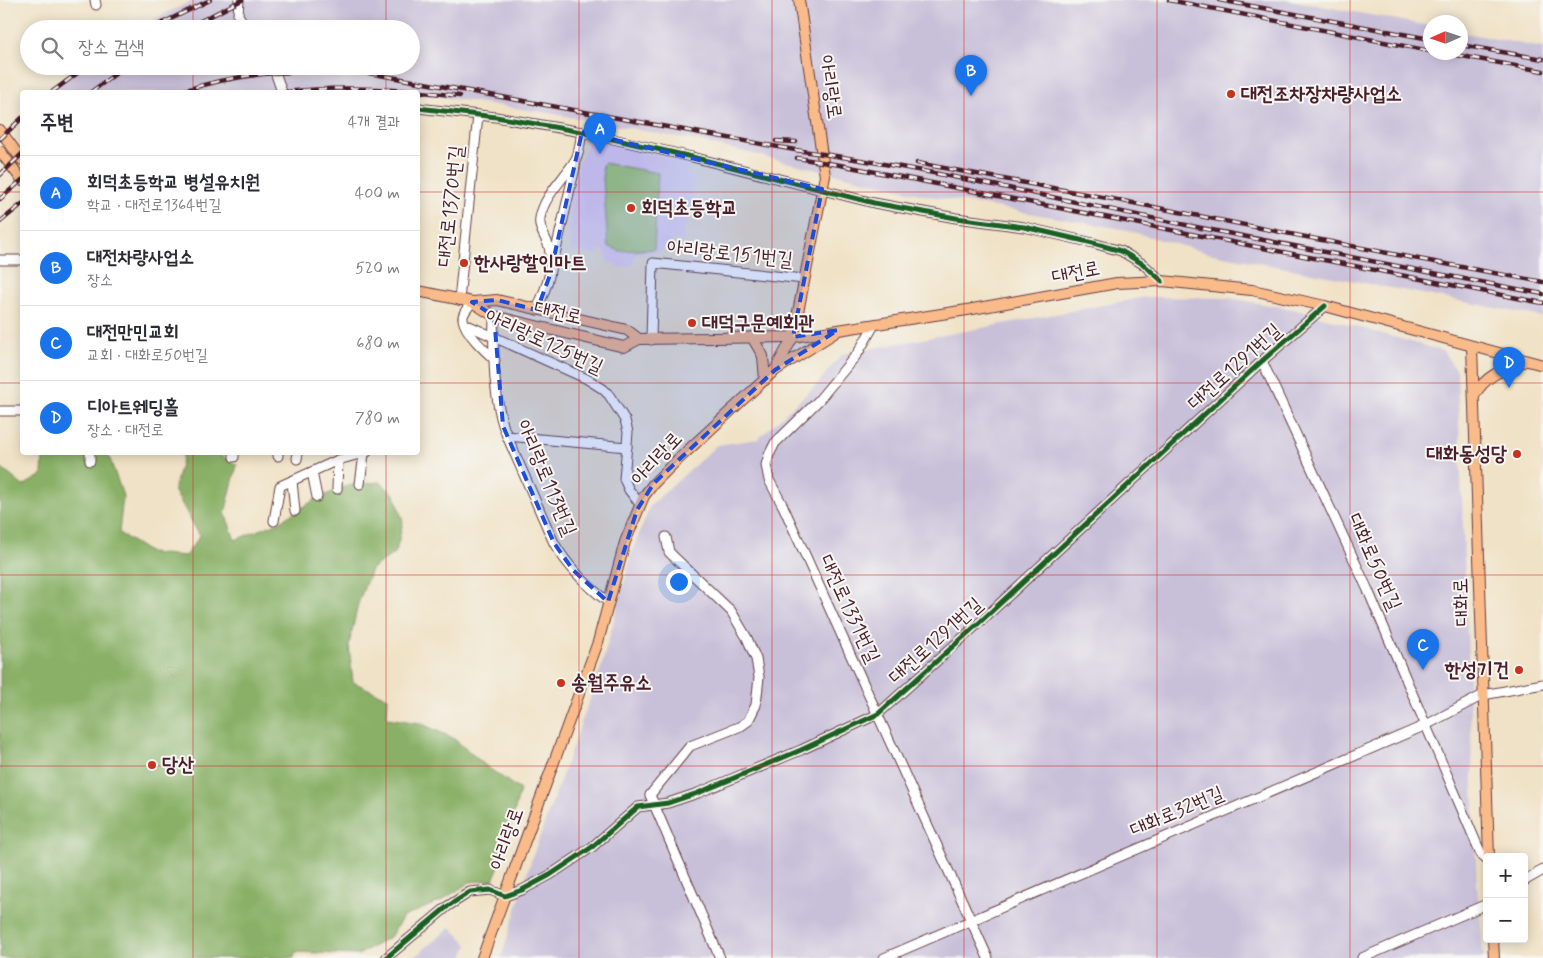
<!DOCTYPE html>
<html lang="ko">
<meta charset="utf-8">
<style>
:root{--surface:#fff;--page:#f2f2f3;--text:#2b2b33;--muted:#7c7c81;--line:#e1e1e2;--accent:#1a73e8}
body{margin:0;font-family:Mynerve,"Poor Story",sans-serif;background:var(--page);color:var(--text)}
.controls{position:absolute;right:15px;bottom:15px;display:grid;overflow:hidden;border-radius:5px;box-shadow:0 2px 12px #0003}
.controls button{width:45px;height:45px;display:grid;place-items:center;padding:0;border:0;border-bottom:1px solid var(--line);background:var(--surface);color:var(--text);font:25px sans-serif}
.compass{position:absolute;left:1423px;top:15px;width:45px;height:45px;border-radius:50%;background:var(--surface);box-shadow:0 2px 12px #0003;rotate:267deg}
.you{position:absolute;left:678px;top:581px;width:18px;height:18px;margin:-12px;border:4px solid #fff;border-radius:50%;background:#1a73e8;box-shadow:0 0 0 8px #1a73e833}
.badge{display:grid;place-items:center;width:32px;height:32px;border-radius:50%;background:var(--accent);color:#fff;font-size:16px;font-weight:700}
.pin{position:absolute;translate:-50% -41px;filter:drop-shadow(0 1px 2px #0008)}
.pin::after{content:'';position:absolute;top:26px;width:18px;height:15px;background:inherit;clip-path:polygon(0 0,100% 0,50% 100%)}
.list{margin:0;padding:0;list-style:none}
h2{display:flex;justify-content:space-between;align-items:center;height:65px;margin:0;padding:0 20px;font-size:21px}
h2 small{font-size:16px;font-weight:400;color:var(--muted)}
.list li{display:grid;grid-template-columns:32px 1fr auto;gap:15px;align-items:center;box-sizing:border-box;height:75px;padding:0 20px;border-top:1px solid var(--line)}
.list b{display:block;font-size:19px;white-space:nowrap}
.list p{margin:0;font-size:16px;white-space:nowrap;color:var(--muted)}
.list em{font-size:16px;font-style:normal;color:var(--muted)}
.icon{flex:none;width:28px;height:28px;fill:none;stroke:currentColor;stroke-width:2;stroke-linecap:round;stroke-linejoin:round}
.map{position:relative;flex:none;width:1543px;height:958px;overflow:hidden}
.search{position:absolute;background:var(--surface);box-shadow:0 2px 12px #0003;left:20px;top:20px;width:400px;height:55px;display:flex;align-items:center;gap:12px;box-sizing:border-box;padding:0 18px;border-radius:28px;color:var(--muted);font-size:19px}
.panel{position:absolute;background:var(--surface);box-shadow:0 2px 12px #0003;left:20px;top:90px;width:400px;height:365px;border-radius:5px}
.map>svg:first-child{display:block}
.built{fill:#e7d2ef}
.industrial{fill:#c8bfd8}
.green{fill:#accd75;stroke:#7b7650}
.forest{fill:#89b066;stroke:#6a6848}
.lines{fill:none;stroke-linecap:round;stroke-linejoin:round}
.minor-casing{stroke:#633c42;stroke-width:11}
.major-casing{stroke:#633c42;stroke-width:12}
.minor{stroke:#fff;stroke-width:9}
.major{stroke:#fabb8b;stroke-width:10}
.rail-casing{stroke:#4a1f2b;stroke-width:4.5}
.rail{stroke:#f6f6f2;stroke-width:2.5;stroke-dasharray:8;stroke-linecap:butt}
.cycleway-casing{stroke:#f6f6f2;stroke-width:8}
.cycleway{stroke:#1b5e20;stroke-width:5}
.marked{fill:#1d4ed8;fill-opacity:0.2;stroke:#1d4ed8;stroke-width:4;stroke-dasharray:10 6;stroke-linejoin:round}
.grid{fill:none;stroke:#d62828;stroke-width:1;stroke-opacity:0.55}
.poi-dot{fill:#c8321e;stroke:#f6f6f2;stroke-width:2}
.labels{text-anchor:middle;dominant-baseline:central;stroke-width:4;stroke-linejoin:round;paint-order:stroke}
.street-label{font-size:20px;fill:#4a1f2b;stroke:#f6f6f2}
.poi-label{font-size:20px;font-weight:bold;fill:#4a1f2b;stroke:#f6f6f2;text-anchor:start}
</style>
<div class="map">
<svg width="1543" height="958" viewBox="0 0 1543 958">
<rect width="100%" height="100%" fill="#f6f6f2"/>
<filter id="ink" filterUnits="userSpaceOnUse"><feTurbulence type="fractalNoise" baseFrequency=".02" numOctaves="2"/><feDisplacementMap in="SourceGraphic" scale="10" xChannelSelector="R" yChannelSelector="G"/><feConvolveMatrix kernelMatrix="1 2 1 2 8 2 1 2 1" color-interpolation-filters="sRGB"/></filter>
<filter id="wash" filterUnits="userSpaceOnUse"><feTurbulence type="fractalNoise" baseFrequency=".0096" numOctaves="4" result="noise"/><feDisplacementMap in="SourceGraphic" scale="20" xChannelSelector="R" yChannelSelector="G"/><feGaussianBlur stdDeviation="1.12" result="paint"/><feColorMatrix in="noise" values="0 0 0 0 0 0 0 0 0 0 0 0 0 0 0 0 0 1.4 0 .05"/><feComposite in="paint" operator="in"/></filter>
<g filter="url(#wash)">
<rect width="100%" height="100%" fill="#f0e2c6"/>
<polygon class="built" points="589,140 690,163 687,174 694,177 691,213 686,218 689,223 682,228 684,232 683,236 686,241 675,240 660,252 636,253 633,265 618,268 614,263 609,264 604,250 600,250 596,255 571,251 569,202 579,163"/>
<g class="industrial">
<polygon points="195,0 1289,0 1430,26 1430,52 1460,52 1461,32 1543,48 1543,317 1208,253 1122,229 924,195 698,141 555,114 436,96 418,95 418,92 42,92 81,66 411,66 411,29 137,29 166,13"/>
<polygon points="1146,297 1228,298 1293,309 1443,351 1457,372 1477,887 1484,958 501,958 532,858 601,668 633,549 650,506 717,445 758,439 818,383 842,354"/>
<polygon points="451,927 468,945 463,958 413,958"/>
</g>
<polygon class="green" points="604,163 658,173 654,249 620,251 608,246 602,165"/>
<polygon class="forest" points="43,453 106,453 110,459 123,496 119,533 150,553 185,556 200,536 174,490 183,456 179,453 216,453 237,465 225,513 235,540 279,522 316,499 349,485 380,482 395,495 403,522 396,552 371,569 358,604 349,645 353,682 388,698 387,718 420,723 453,738 486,766 520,790 502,859 493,880 470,882 441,901 403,917 390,937 358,955 295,952 294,958 0,958 0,467 23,486 42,475"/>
</g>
<g filter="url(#ink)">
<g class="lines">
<defs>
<g id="minor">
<polyline points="95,0 96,5"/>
<polyline points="239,0 238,15 247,29"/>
<polyline points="273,66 282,92"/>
<polyline points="418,108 496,117 582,132 692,157 874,203 956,218 1024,227 1093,243 1121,251 1143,264 1162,281"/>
<polyline points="0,260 22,260"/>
<polyline points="553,263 576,163"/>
<polyline points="459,300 478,115"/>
<path d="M472,302C469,307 462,313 463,319C465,333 485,351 495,360"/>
<path d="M537,310C545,289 555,270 549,247C546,237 538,229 540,218C544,195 565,178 576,159C580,151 580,141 582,132"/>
<path d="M494,316C493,352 493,403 507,436L554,543C568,567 586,585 608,602"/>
<polyline points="465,324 587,379 603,389 609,395 625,420 628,432 624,479 629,490 640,504"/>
<polyline points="874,325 858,353 818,401 775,443 769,455 766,465 769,480 783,506 988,958"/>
<polyline points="651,340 653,263 804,279"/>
<polyline points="1262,361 1367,588 1481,854 1487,859"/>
<polyline points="0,411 22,411"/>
<polyline points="507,436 627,447"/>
<polyline points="278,456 278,452"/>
<polyline points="234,457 234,452"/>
<polyline points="297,459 298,452"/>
<polyline points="90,461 90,452"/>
<polyline points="312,472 317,497"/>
<polyline points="292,481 295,511"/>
<polyline points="360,484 364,454"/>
<polyline points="337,489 338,460"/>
<polyline points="274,521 280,486 338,460 367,452"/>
<polyline points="666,537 669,552 673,556 731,611 747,638 756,659 759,677 756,705 748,721 741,726 690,746 650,795 720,958"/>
<polyline points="1524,881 1543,870"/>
<polyline points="386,958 448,906 470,892 490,890 505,896 522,890 550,875 592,847 638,807 668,803 698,793 801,750 878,714 980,622 1262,361 1325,306"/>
<polyline points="884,958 1426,725 1483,695 1543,684"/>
<polyline points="1362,958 1487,904"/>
</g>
<g id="major">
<polyline points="0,130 22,160"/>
<polyline points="0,151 22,180"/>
<polyline points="418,291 472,302 497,300 627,330 639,339"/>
<polyline points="472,302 494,316 624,347 639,339 793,337 967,310 1117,283 1162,281 1252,290 1325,306 1543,365"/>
<polyline points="752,337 763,356 765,380"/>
<polyline points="1472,346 1489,857"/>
<polyline points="776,370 836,332"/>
<path d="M1474,396C1485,375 1504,369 1525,361"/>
<polyline points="1493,939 1494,958"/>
<polyline points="482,958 598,642 625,542 644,496 654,483 673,464 775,370 793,337 825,176 799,0"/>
</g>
</defs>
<use href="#minor" class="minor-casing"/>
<use href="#major" class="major-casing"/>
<use href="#minor" class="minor"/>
<use href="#major" class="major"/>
<defs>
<g id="rail">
<polyline points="1169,0 1430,51"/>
<polyline points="1219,0 1430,39"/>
<polyline points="150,29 210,0"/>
<polyline points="185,29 242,0"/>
<polyline points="1460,45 1543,59"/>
<polyline points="1440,52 1543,71"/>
<polyline points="52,92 87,66"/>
<polyline points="91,92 126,66"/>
<path d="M180,92C241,71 299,70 363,72L795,150C927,168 1056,199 1186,225C1305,249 1424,271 1543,294"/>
<path d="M286,92C344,85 403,89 460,96"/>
<polyline points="0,139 22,118"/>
<polyline points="776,141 796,142"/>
<polyline points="797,158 840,165 1543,303"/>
<polyline points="917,163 1123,201 1413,258 1543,282"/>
<polyline points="0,175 22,154"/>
<polyline points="0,199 22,180"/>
<polyline points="0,222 22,204"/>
</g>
</defs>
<use href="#rail" class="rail-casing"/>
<use href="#rail" class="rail"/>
<defs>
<g id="cycleway">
<polyline points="418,108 496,117 582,132 692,157 874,203 956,218 1024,227 1093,243 1121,251 1143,264 1162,281"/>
<polyline points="386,958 448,906 470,892 490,890 505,896 522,890 550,875 592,847 638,807 668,803 698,793 801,750 878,714 980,622 1262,361 1325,306"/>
</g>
</defs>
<use href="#cycleway" class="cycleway-casing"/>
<use href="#cycleway" class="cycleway"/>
</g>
</g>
<path class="marked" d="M582,132L822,189L793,337L838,330L775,370L654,483L637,510L608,602L573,570L554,543L503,426L494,316L472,302L497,300L537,310L550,275Z"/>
<path class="grid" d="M193,0V29M386,0V29M579,0V958M772,0V958M964,0V958M1157,0V958M1350,0V958M193,66V92M386,66V92M0,192H22M418,192H1543M0,383H22M418,383H1543M193,452V958M386,452V958M0,575H1543M0,766H1543"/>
<g class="poi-dot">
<circle cx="1231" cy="94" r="5"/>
<circle cx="631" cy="208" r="5"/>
<circle cx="464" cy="263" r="5"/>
<circle cx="692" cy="323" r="5"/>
<circle cx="1517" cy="454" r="5"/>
<circle cx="1519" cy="670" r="5"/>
<circle cx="561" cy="683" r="5"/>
<circle cx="152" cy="765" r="5"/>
</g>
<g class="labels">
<g class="street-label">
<text transform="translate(830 87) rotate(82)">아리랑로</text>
<text transform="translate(451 206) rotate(-84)">대전로1370번길</text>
<text transform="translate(730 254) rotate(6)">아리랑로151번길</text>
<text transform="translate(1076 273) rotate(-11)">대전로</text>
<text transform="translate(558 313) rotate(13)">대전로</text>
<text transform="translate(544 342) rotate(25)">아리랑로125번길</text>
<text transform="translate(1235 367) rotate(-42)">대전로1291번길</text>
<text transform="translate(657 459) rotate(-47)">아리랑로</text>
<text transform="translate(546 478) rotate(67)">아리랑로113번길</text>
<text transform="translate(1374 562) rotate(66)">대화로50번길</text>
<text transform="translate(1462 602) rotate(-92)">대화로</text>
<text transform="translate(849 609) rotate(65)">대전로1331번길</text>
<text transform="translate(936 641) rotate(-42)">대전로1291번길</text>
<text transform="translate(1177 812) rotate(-23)">대화로32번길</text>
<text transform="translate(507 839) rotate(-70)">아리랑로</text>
</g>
<g class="poi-label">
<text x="1241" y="94">대전조차장차량사업소</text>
<text x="641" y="208">회덕초등학교</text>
<text x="474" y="263">한사랑할인마트</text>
<text x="702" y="323">대덕구문예회관</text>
<text x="1507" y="454" text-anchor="end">대화동성당</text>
<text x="1509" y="670" text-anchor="end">한성기건</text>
<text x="571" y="683">송월주유소</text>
<text x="162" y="765">당산</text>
</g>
</g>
</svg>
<div class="controls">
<button>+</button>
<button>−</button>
</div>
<svg class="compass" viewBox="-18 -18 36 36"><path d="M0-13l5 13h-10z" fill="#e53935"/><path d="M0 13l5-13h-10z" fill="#7c7c81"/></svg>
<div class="you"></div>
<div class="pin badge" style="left:600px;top:154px">A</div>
<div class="pin badge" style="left:971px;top:96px">B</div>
<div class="pin badge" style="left:1423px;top:670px">C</div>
<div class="pin badge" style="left:1509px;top:388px">D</div>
<div class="search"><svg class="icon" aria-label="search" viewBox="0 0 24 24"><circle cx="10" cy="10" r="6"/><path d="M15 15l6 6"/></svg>장소 검색</div>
<section class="panel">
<h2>주변<small>4개 결과</small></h2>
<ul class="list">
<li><span class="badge">A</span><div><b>회덕초등학교 병설유치원</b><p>학교 · 대전로1364번길</p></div><em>400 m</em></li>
<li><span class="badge">B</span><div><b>대전차량사업소</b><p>장소</p></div><em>520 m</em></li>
<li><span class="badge">C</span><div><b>대전만민교회</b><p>교회 · 대화로50번길</p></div><em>680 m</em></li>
<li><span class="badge">D</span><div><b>디아트웨딩홀</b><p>장소 · 대전로</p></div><em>780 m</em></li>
</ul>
</section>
</div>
